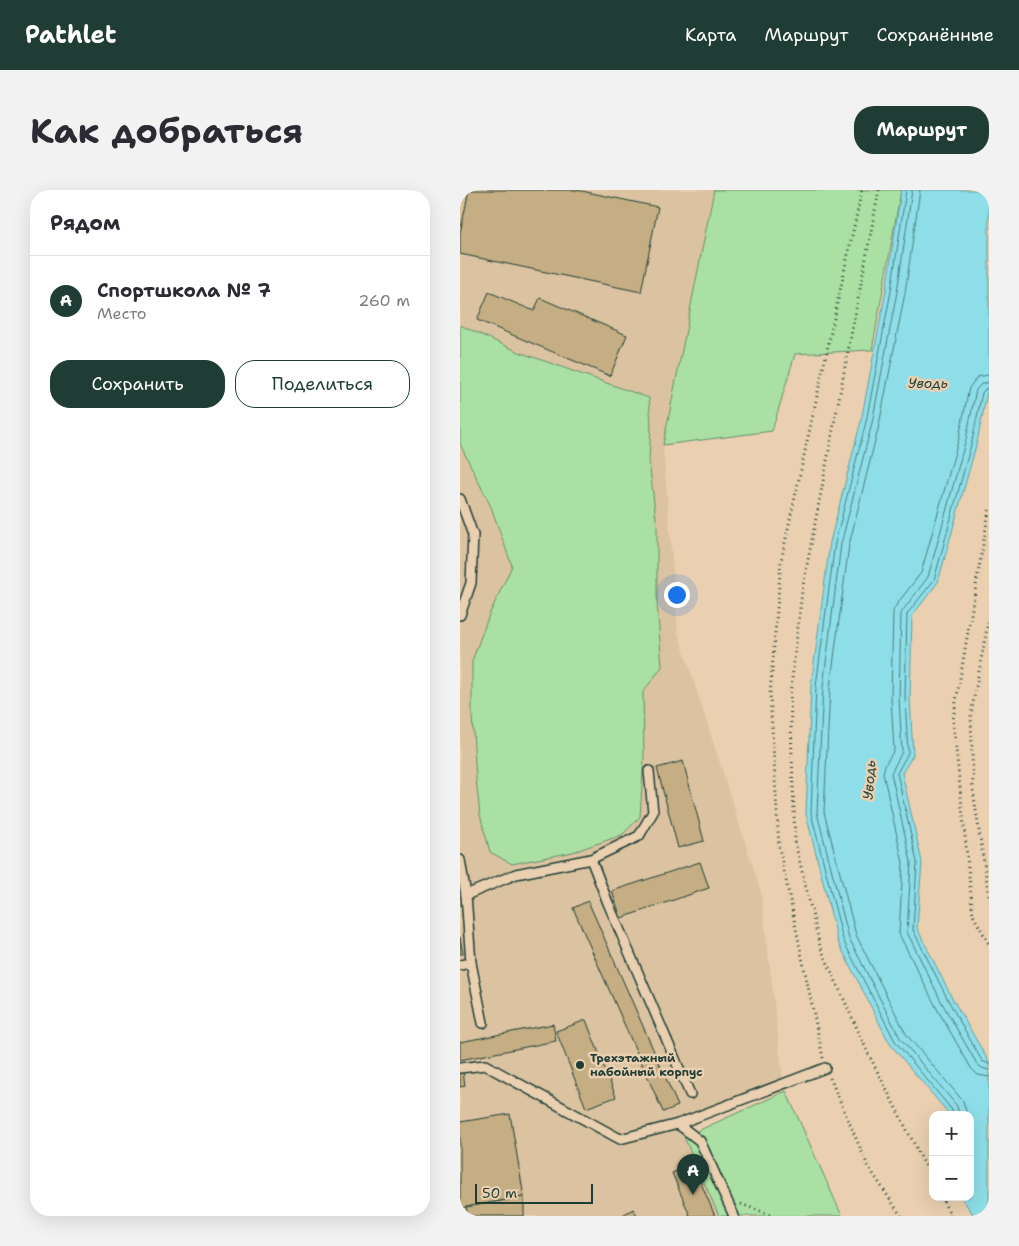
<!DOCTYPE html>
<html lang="ru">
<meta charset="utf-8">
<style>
:root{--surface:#fff;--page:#f2f2f3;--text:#2b2b33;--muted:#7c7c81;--line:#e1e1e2;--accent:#1f3d34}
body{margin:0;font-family:"Shantell Sans",sans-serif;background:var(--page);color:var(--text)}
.controls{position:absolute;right:15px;bottom:15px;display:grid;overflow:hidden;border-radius:10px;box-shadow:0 5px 20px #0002}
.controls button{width:45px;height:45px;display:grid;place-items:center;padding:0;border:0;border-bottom:1px solid var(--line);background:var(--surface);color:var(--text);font:25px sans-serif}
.scale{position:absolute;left:15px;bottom:12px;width:118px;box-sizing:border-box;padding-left:5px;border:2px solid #1f3d34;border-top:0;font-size:14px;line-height:18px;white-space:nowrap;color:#1f3d34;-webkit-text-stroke:4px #ead0b1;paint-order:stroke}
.you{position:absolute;left:216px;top:404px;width:18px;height:18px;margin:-12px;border:4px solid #fff;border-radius:50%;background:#1a73e8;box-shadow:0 0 0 8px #1a73e833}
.badge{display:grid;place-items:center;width:32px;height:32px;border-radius:50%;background:var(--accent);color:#fff;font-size:16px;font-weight:700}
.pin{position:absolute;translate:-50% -41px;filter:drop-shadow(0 1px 2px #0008)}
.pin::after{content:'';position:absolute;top:26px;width:18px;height:15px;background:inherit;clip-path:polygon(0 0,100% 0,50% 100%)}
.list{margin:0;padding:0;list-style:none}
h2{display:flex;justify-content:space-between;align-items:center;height:65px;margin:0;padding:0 20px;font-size:21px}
h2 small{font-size:16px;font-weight:400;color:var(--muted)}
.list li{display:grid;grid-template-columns:32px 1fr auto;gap:15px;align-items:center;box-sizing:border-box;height:90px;padding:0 20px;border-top:1px solid var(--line)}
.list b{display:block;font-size:19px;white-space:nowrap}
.list p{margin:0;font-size:16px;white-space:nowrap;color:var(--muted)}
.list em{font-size:16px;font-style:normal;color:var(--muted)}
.actions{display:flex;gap:10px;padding:15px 20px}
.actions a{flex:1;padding:11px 0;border:1px solid var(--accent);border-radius:20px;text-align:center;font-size:18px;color:var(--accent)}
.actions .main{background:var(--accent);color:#fff}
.map{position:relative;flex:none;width:529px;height:1026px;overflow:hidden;border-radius:20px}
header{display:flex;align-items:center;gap:30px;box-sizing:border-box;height:70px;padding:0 25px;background:var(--accent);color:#fff}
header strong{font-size:24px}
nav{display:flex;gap:28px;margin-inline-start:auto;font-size:18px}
.intro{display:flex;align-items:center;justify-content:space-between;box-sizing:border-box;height:120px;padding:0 30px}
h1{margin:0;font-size:35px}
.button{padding:12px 22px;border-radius:20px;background:var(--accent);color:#fff;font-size:18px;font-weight:700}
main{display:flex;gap:30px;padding:0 30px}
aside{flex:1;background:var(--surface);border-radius:20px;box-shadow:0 5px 20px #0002}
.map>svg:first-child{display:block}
.built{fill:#dbc3a1}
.green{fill:#aae0a3;stroke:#648e6c}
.water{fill:#8ddee8;stroke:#619ea0}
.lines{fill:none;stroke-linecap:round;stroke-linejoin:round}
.shore{stroke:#4b7d7c;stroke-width:1}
.building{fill:#c5ae83;stroke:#1f3d34}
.service-casing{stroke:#1f3d34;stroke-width:12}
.path{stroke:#1f3d34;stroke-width:3;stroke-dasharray:1 4;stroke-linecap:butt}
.service{stroke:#ead0b1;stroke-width:9}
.poi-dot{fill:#1f3d34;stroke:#ead0b1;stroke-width:2}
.labels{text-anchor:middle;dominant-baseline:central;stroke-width:5;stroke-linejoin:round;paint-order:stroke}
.poi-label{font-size:12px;font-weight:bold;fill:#1f3d34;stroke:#ead0b1;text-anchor:start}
.water-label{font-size:14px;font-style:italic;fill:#24453d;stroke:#ead0b1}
</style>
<header>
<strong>Pathlet</strong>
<nav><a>Карта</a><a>Маршрут</a><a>Сохранённые</a></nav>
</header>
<div class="intro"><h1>Как добраться</h1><a class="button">Маршрут</a></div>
<main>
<aside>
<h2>Рядом<small></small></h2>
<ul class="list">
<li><span class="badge">A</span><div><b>Спортшкола № 7</b><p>Место</p></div><em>260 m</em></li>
</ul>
<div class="actions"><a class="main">Сохранить</a><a>Поделиться</a></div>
</aside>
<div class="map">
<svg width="529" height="1026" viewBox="0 0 529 1026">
<rect width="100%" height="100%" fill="#ead0b1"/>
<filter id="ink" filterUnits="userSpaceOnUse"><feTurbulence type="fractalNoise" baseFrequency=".02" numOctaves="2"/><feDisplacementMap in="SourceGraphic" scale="10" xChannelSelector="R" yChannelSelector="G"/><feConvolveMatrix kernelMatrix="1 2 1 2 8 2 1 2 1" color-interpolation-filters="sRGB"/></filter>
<g filter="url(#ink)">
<g class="built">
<polygon points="0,0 254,0 203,255 218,442 301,702 323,888 217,932 159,946 25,872 0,875"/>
<polygon points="26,877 157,951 222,938 310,1026 0,1026 0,881"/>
</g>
<g class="green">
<polygon points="254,0 441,0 412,160 335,164 312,241 203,255"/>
<polygon points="0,135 59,162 189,208 191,234 189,271 197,337 197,413 202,477 183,502 184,566 180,627 162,645 113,662 52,674 30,662 20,625 16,589 12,525 12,471 29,425 52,376 31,317 0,254"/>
<polygon points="326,901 382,1026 259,1026 224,947"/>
</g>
<polygon class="water" points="441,0 529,0 529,192 517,252 478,392 452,426 450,508 453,565 442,583 462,672 457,738 492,808 529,872 529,1026 514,1026 501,1007 510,1007 510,925 490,925 430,854 378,752 346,624 351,496 370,352 401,231 426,100"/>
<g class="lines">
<g class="shore">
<polyline points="446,0 431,101 406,232 375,353 356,496 351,623 383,750 435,851 492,920 493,925"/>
<polyline points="452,0 437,102 412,233 381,354 363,497 357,623 389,748 440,848 497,916 499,925"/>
<polyline points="460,0 445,103 419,235 389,355 370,498 364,622 396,745 446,844 503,911 507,925"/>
<polyline points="529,185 517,187 509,198 499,248 461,383 437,414 433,421 431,508 434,560 425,575 423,583 443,673 439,744 476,817 511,878 518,885 529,887"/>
<polyline points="529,192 521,194 516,200 506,249 468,387 441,423 439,508 442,562 431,583 451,672 447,742 482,813 517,874 522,878 529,880"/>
<polyline points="529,198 525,199 522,203 512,251 474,390 447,424 445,508 448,563 437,583 457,672 453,740 488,810 522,871 529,874"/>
</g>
</g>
<g class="building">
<polygon points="9,0 117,0 198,17 181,102 0,64 0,43"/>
<polygon points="29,102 74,121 80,108 167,145 150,186 17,130"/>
<polygon points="223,571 244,651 218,658 197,578"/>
<polygon points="240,672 249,698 161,728 152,701"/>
<polygon points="128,711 218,916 203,922 113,718"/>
<polygon points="0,747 3,764 0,764"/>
<polygon points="126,830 156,907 126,918 96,841"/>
<polygon points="93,834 96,851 0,870 0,852"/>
<polygon points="3,882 5,896 0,897 0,883"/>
<polygon points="50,924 64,1007 0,1018 0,932"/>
<polygon points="233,974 255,1026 230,1026 212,983"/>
<polygon points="64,1007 64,1026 8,1026 6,1017"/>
<polygon points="173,1019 178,1026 161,1026"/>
</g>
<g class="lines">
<defs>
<g id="service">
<polyline points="0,309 13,345 11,393 0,425"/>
<polyline points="131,669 148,713 230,904"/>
<polyline points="0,670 6,705"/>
<polyline points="11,773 23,833"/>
<polyline points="0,775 11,773 6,705 56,684 131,669 179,646 193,622 189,581"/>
<polyline points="0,878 25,875 160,949 218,934 365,878"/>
<polyline points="218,934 240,951 274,1026"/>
</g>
</defs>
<use href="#service" class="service-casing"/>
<g class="path">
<polyline points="419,0 342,401 330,506 335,652 360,756 408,863 473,991"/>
<polyline points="529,320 493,529 513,725 529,754"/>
<polyline points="529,427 511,524 513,600 529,707"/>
<polyline points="363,868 319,657 310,504 321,371 402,0"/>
<polyline points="370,888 408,976 441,1026"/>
<polyline points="481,1007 491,1026"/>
<polyline points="281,1014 314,1026"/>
</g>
<use href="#service" class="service"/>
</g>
</g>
<circle class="poi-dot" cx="120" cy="875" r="5"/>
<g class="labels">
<g class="poi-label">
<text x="130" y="868">Трехэтажный<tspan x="130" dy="14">набойный корпус</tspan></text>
</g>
<g class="water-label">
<text x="468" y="193">Уводь</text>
<text transform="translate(409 590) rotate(-86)">Уводь</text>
</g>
</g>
</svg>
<div class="controls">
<button>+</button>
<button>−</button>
</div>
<div class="scale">50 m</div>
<div class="you"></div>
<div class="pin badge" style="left:233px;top:1005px">A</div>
</div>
</main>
